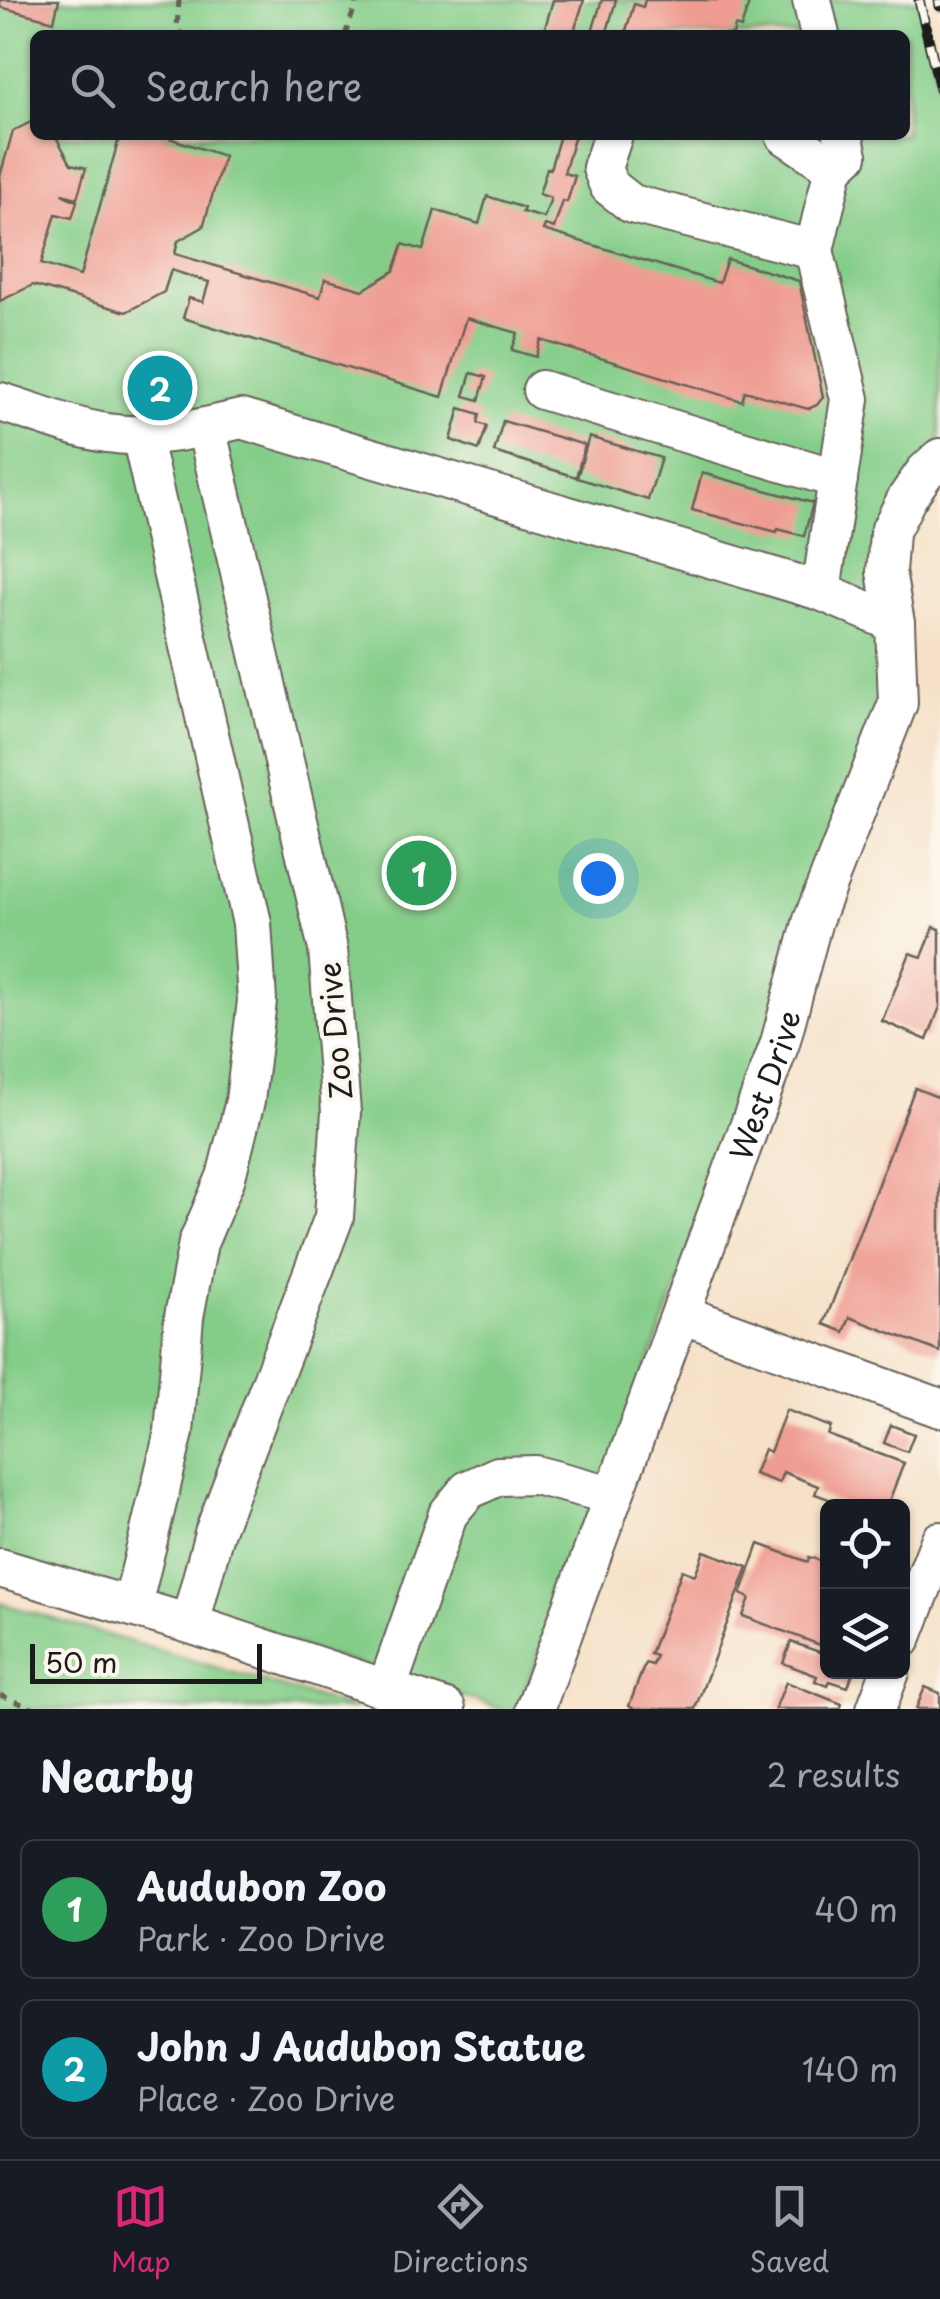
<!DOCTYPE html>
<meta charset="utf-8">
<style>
:root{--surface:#171b24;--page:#20242c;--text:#f1f3f6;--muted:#9ea1a6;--line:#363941;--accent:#db2777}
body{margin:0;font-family:"Playpen Sans",sans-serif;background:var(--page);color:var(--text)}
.controls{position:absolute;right:30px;bottom:30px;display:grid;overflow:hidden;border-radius:15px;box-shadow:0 2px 8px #0004}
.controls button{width:90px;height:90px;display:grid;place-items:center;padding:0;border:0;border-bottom:2px solid var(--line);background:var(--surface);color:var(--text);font:50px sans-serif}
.scale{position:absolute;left:30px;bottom:25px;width:232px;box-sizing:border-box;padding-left:10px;border:5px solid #1c1c1c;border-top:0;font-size:28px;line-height:35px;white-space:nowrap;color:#1c1c1c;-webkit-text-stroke:8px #fbf7ec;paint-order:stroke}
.you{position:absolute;left:598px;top:878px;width:35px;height:35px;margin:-25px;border:8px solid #fff;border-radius:50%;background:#1a73e8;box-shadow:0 0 0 15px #1a73e833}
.badge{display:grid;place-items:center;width:65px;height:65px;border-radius:50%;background:var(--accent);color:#fff;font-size:32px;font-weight:700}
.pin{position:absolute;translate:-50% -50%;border:5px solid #fff;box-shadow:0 2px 10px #0006}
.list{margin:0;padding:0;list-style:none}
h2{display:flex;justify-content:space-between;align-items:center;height:130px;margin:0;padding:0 40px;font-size:42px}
h2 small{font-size:32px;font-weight:400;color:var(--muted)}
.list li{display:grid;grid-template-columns:65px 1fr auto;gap:30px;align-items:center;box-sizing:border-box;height:140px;margin:0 20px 20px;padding:0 20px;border:2px solid var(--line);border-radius:15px}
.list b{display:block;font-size:38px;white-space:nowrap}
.list p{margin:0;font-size:32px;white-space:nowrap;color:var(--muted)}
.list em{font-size:32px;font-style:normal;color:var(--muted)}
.icon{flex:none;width:55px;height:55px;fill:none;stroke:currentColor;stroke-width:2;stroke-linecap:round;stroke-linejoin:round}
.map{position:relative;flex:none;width:940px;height:1709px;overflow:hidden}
.search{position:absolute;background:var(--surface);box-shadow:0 2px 8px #0004;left:30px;right:30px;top:30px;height:110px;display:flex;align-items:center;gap:25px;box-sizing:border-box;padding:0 35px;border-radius:15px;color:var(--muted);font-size:38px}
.sheet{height:450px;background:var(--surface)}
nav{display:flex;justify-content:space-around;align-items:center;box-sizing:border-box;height:140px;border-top:2px solid var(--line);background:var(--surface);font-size:28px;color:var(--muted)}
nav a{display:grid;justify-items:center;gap:5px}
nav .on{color:var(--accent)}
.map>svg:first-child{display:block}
.green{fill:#84cd89;stroke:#507452;stroke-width:2.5;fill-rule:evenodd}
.building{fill:#ef9c92}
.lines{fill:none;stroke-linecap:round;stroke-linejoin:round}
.minor-casing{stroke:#686158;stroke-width:42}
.path{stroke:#686158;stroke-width:5;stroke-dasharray:8 8;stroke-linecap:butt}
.minor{stroke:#fff;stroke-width:38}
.rail-casing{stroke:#1c1c1c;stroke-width:11}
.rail{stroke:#fbf7ec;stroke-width:8;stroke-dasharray:22;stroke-linecap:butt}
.labels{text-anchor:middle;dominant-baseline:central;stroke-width:8;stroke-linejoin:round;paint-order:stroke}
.street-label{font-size:30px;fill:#1c1c1c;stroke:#fbf7ec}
</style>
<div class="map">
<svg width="940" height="1709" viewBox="0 0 940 1709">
<rect width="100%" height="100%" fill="#fbf7ec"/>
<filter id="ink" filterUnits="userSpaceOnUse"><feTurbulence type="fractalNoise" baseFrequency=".01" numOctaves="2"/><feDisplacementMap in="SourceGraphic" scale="20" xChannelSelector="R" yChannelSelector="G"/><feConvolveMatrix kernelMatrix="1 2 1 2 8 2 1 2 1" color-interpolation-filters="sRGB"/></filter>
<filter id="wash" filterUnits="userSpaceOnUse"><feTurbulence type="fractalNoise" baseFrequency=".0048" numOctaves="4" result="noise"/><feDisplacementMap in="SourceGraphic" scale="40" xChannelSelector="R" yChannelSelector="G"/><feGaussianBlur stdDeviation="2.25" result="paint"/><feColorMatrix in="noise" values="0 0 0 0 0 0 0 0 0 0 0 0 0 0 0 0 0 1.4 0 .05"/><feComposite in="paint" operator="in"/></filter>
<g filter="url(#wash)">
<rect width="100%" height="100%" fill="#f6e1c8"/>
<g class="green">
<path d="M0,0H919L940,89V459L889,533L898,703L518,1709H502L0,1554ZM35,35H905V135H35Z"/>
<polygon points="0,1603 355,1709 0,1709"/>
</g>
<g id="blocks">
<g class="building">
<polygon points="0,0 59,0 54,21 0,7"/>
<polygon points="553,0 584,0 573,35 543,35"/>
<polygon points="602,0 616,0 606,35 591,35"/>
<polygon points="645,0 750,0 741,28 735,26 733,35 625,34 634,4 643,7"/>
<polygon points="35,120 35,135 55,135 71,164 86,168 77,198 62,194 77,201 72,218 56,214 41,264 80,276 120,135 160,135 224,156 203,227 178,241 175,254 320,297 325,279 363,290 394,271 403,244 423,250 435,210 479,224 487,196 524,208 522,212 544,218 551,198 539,194 547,168 550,169 560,135 575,135 564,173 575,176 567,202 563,201 554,228 545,225 543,230 719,283 727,259 799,281 823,397 817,405 808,409 745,391 742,401 541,340 536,357 512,350 518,333 466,318 442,397 183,318 189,298 203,302 209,282 171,270 164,292 126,312 33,285 0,301 0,176 13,131"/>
<polygon points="471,373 486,377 479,400 464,396"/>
<polygon points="460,408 480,414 478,423 487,426 479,450 451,440"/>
<polygon points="503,421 585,445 576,477 494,452"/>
<polygon points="589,437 661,458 648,500 577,478"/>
<polygon points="702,473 813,503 804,536 778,529 777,532 692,510"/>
<polygon points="934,927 940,929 940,1007 927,1040 882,1021 910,953 922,957"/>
<polygon points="915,1088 940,1098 940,1352 850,1317 844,1332 824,1324"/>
<polygon points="786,1410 831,1427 828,1435 904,1463 887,1506 848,1506 815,1494 818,1486 783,1472 779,1483 754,1474 764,1449 770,1452"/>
<polygon points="891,1425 914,1434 907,1452 884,1443"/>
<polygon points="759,1544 808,1562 809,1557 828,1563 828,1648 743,1616 750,1598 741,1594"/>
<polygon points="704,1551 748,1567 695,1709 635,1709 629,1706 645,1663 652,1665 656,1656 650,1654 682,1570 695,1575"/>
<polygon points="791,1642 828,1655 828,1672 853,1672 848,1687 830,1681 828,1686 815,1681 817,1676 783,1663"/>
<polygon points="786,1682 842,1704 840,1709 775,1709"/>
<polygon points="925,1687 940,1693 940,1709 916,1709"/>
</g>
</g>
</g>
<g filter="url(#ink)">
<use href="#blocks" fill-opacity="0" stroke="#686158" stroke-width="2.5"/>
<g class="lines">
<defs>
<g id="minor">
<polyline points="812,0 820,35"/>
<polyline points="613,135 602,168 609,186 632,204 814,250"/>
<polyline points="785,135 834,168"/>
<polyline points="542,390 838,479"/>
<path d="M0,402C35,412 71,428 107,433C150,440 199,429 241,419L821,591L895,623"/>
<polyline points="821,591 850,399 814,250 834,168 848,155 843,135"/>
<polyline points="681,1314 940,1408"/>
<polyline points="0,1568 190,1624 446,1709"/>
<polyline points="132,1606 174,1432 184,1317 198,1243 226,1177 245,1101 257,1001 252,923 141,435"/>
<polyline points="190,1624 214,1533 334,1217 341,1112 328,949 206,427"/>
<polyline points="902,1639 940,1541"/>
<polyline points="387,1688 448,1514 468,1490 498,1476 535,1475 612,1495"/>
<path id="s1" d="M535,1709L780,1043L813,920L898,703L895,623L886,572L889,533L907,498L925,472L940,458"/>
<polyline points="876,1709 890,1672"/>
</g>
</defs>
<use href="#minor" class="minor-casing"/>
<g class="path">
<polyline points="179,0 177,28 182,35"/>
<polyline points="345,35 357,2 364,0"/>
<polyline points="0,1695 34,1709"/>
</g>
<use href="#minor" class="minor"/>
<defs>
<g id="rail">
<polyline points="919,0 940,89"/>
<polyline points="939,0 940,6"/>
</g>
</defs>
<use href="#rail" class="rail-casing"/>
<use href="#rail" class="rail"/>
</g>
</g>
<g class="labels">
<g class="street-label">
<text transform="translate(334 1031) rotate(-95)">Zoo Drive</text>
<text stroke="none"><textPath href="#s1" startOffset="665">West Drive</textPath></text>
</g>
</g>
</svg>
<div class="controls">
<button><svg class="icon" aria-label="locate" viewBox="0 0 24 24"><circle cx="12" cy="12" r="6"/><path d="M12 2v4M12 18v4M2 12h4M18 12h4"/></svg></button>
<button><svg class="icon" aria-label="layers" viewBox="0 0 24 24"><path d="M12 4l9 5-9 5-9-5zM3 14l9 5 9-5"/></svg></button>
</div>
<div class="scale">50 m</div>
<div class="you"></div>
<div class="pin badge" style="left:419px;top:873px;background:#2e9e5b">1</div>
<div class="pin badge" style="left:160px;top:388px;background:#0f9aa8">2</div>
<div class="search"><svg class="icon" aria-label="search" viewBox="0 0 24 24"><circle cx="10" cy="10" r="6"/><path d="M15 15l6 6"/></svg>Search here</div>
</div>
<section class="sheet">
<h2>Nearby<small>2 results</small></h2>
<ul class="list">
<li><span class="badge" style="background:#2e9e5b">1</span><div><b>Audubon Zoo</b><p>Park · Zoo Drive</p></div><em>40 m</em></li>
<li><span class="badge" style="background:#0f9aa8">2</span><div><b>John J Audubon Statue</b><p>Place · Zoo Drive</p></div><em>140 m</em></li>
</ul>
</section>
<nav>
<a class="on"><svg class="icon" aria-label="map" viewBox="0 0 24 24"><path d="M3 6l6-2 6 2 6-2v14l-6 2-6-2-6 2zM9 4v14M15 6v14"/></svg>Map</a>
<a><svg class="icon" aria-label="directions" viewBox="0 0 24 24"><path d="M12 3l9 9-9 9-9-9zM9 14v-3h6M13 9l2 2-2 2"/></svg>Directions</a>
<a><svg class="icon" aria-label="saved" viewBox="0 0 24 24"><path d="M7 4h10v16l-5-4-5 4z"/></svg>Saved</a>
</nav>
